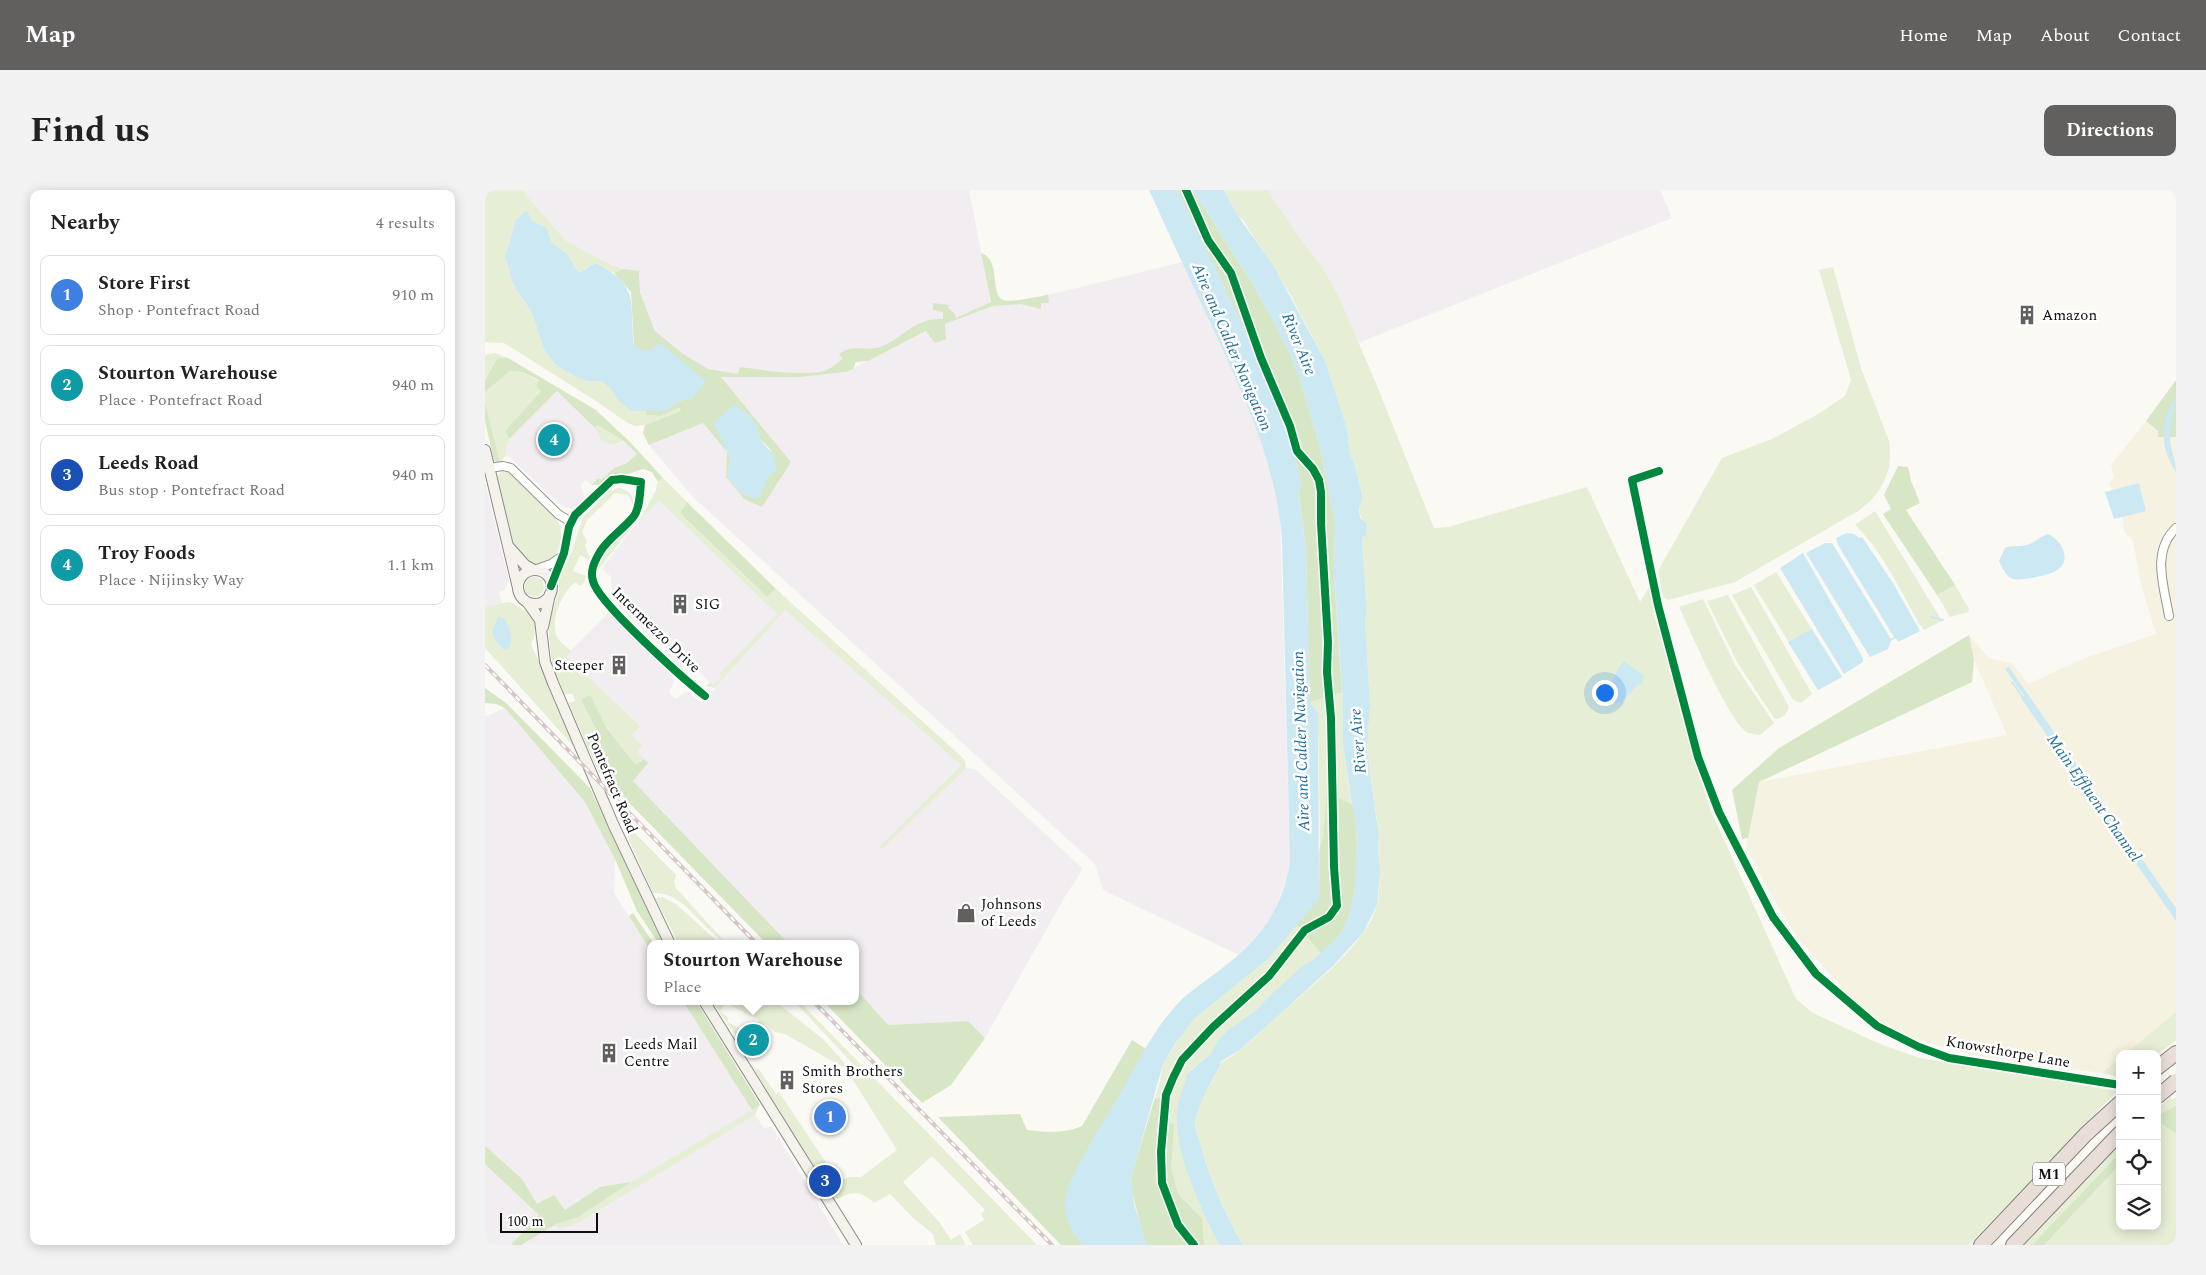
<!DOCTYPE html>
<meta charset="utf-8">
<style>
:root{--surface:#fff;--page:#f2f2f2;--text:#222;--muted:#767676;--line:#e0e0e0;--accent:#61605e}
body{margin:0;font-family:Spectral,serif;background:var(--page);color:var(--text)}
.controls{position:absolute;right:15px;bottom:15px;display:grid;overflow:hidden;border-radius:10px;box-shadow:0 2px 12px #0003}
.controls button{width:45px;height:45px;display:grid;place-items:center;padding:0;border:0;border-bottom:1px solid var(--line);background:var(--surface);color:var(--text);font:25px sans-serif}
.scale{position:absolute;left:15px;bottom:12px;width:98px;box-sizing:border-box;padding-left:5px;border:2px solid #0e0e0e;border-top:0;font-size:14px;line-height:18px;white-space:nowrap;color:#0e0e0e;-webkit-text-stroke:4px #fff;paint-order:stroke}
.you{position:absolute;left:1119px;top:502px;width:18px;height:18px;margin:-12px;border:4px solid #fff;border-radius:50%;background:#1a73e8;box-shadow:0 0 0 8px #1a73e833}
.badge{display:grid;place-items:center;width:32px;height:32px;border-radius:50%;background:var(--accent);color:#fff;font-size:16px;font-weight:700}
.pin{position:absolute;translate:-50% -50%;border:2px solid #fff;box-shadow:0 1px 5px #0006}
.popup{position:absolute;left:162px;top:750px;width:212px;height:65px;box-sizing:border-box;display:grid;place-content:center;border-radius:10px;background:var(--surface);filter:drop-shadow(0 1px 4px #0005);font-size:16px;white-space:nowrap;color:var(--muted)}
.popup b{font-size:19px;color:var(--text)}
.popup::after{content:'';position:absolute;left:50%;top:100%;margin-left:-10px;border:10px solid transparent;border-top-color:var(--surface)}
.list{margin:0;padding:0;list-style:none}
h2{display:flex;justify-content:space-between;align-items:center;height:65px;margin:0;padding:0 20px;font-size:21px}
h2 small{font-size:16px;font-weight:400;color:var(--muted)}
.list li{display:grid;grid-template-columns:32px 1fr auto;gap:15px;align-items:center;box-sizing:border-box;height:80px;margin:0 10px 10px;padding:0 10px;border:1px solid var(--line);border-radius:10px}
.list b{display:block;font-size:19px;white-space:nowrap}
.list p{margin:0;font-size:16px;white-space:nowrap;color:var(--muted)}
.list em{font-size:16px;font-style:normal;color:var(--muted)}
.icon{flex:none;width:28px;height:28px;fill:none;stroke:currentColor;stroke-width:2;stroke-linecap:round;stroke-linejoin:round}
.map{position:relative;flex:none;width:1691px;height:1055px;overflow:hidden;border-radius:10px}
header{display:flex;align-items:center;gap:30px;box-sizing:border-box;height:70px;padding:0 25px;background:var(--accent);color:#fff}
header strong{font-size:24px}
nav{display:flex;gap:28px;margin-inline-start:auto;font-size:18px}
.intro{display:flex;align-items:center;justify-content:space-between;box-sizing:border-box;height:120px;padding:0 30px}
h1{margin:0;font-size:35px}
.button{padding:12px 22px;border-radius:10px;background:var(--accent);color:#fff;font-size:18px;font-weight:700}
main{display:flex;gap:30px;padding:0 30px}
aside{flex:1;background:var(--surface);border-radius:10px;box-shadow:0 2px 12px #0003}
.map>svg:first-child{display:block}
.industrial{fill:#f1edf0}
.farmland{fill:#f6f2e1}
.green{fill:#e6efd5}
.forest{fill:#d7e6c4;fill-rule:evenodd}
.water{fill:#cce8f3}
.lines{fill:none;stroke-linecap:round;stroke-linejoin:round}
.stream{stroke:#cce8f3;stroke-width:2}
.street-casing{stroke:#949492;stroke-width:10}
.secondary-casing{stroke:#8b8a88;stroke-width:12}
.highway-casing{stroke:#82817f;stroke-width:16}
.street{stroke:#fefefd;stroke-width:8}
.secondary{stroke:#f4f2eb;stroke-width:10}
.highway{stroke:#e8ded7;stroke-width:14}
.rail-casing{stroke:#d6c6c8;stroke-width:4}
.rail{stroke:#fff;stroke-width:2;stroke-dasharray:5.5;stroke-linecap:butt}
.highway-bridge-casing{stroke:#82817f;stroke-width:16;stroke-linecap:butt}
.highway-bridge{stroke:#e8ded7;stroke-width:14}
.cycleway-casing{stroke:#fff;stroke-width:11}
.cycleway{stroke:#00873e;stroke-width:8}
.labels{text-anchor:middle;dominant-baseline:central;stroke-width:5;stroke-linejoin:round;paint-order:stroke}
.shield{fill:#fff;stroke:#565656;stroke-width:1}
.shield-label{font-size:14px;font-weight:bold;fill:#0e0e0e}
.poi-label{font-size:15px;fill:#0e0e0e;stroke:#fff;text-anchor:start}
.street-label{font-size:15px;fill:#0e0e0e;stroke:#fff}
.water-label{font-size:16px;font-style:italic;fill:#206d97;stroke:#fff}
</style>
<header>
<strong>Map</strong>
<nav><a>Home</a><a>Map</a><a>About</a><a>Contact</a></nav>
</header>
<div class="intro"><h1>Find us</h1><a class="button">Directions</a></div>
<main>
<aside>
<h2>Nearby<small>4 results</small></h2>
<ul class="list">
<li><span class="badge" style="background:#3f7fe0">1</span><div><b>Store First</b><p>Shop · Pontefract Road</p></div><em>910 m</em></li>
<li><span class="badge" style="background:#0f9aa8">2</span><div><b>Stourton Warehouse</b><p>Place · Pontefract Road</p></div><em>940 m</em></li>
<li><span class="badge" style="background:#1a4fb4">3</span><div><b>Leeds Road</b><p>Bus stop · Pontefract Road</p></div><em>940 m</em></li>
<li><span class="badge" style="background:#0f9aa8">4</span><div><b>Troy Foods</b><p>Place · Nijinsky Way</p></div><em>1.1 km</em></li>
</ul>
</aside>
<div class="map">
<svg width="1691" height="1055" viewBox="0 0 1691 1055">
<rect width="100%" height="100%" fill="#faf9f4"/>
<g class="industrial">
<polygon points="37,0 484,0 506,114 441,140 355,178 315,184 253,185 218,181 170,141 155,101 154,81 138,79 124,74 80,50"/>
<polygon points="779,0 1175,0 1187,28 868,155"/>
<polygon points="697,72 768,226 789,292 795,326 805,672 802,686 788,725 781,738 754,765 618,700 610,674 208,307 164,255 218,233 242,262 241,287 306,272 236,187 315,187 361,182 442,141 508,116 580,101"/>
<polygon points="72,201 110,238 116,251 134,254 139,251 152,264 142,273 129,278 116,290 113,288 107,295 101,290 96,295 99,305 98,310 96,314 88,319 78,317 20,263 24,249"/>
<polygon points="0,292 24,391 19,400 14,402 17,413 0,417"/>
<polygon points="174,311 292,424 235,484 237,487 228,496 214,481 204,479 199,475 196,478 180,462 180,456 174,450 168,449 133,416 138,412 127,401 126,387 117,378 153,331"/>
<polygon points="300,420 476,575 394,657 396,660 480,577 491,580 597,678 595,684 582,703 500,848 483,831 403,835 371,799 370,754 304,754 147,590 152,562 147,545 155,536 81,465 124,422 187,484 189,493 184,502 190,509 199,503 203,502 217,513"/>
<polygon points="20,518 100,612 130,669 129,703 165,760 166,811 198,811 267,920 146,992 97,1031 270,925 279,938 286,937 289,940 358,1055 0,1055 0,527"/>
</g>
<polygon class="farmland" points="1661,231 1673,242 1673,247 1691,247 1691,822 1640,864 1635,864 1635,868 1617,883 1493,866 1436,851 1393,831 1372,813 1313,749 1282,698 1261,656 1274,592 1522,545 1489,470 1484,445 1504,468 1527,473 1543,494 1600,468 1671,444 1656,394 1648,351 1639,341 1638,332 1624,293 1629,288 1626,275"/>
<g class="green">
<polygon points="0,0 37,0 80,50 124,74 138,79 129,83 110,73 94,83 82,64 67,53 62,38 47,31 42,20 31,29 20,66 28,94 47,123 59,160 70,174 102,191 116,191 125,198 133,210 146,220 160,221 162,225 174,226 194,218 196,221 160,235 150,236 141,232 111,211 19,153 0,152"/>
<polygon points="692,0 708,0 787,127 804,162 815,189 836,261 858,511 858,554 872,646 870,698 844,755 827,771 812,781 770,821 744,839 733,850 726,863 706,880 694,912 692,940 705,991 715,1016 735,1055 662,1055 648,979 675,891 678,874 699,841 709,829 783,769 802,743 821,724 835,656 833,524 825,512 821,358 812,274 798,228"/>
<path d="M739,0H782L816,50L835,74L854,107L890,191L949,338L963,337L1102,297L1155,412L1167,392L1172,420L1168,423L1186,475L1203,549L1226,621L1311,809L1328,823L1395,854L1435,868L1632,901L1484,1055H758C740,1023 724,988 715,953C714,947 710,941 710,934C711,918 728,889 736,875L735,873C757,862 773,843 791,827C821,801 877,758 890,721C899,697 891,670 894,645L882,559L885,515L880,430L882,425L877,348L881,332L876,328L874,318L878,307L869,272L865,265L862,238L840,171L805,104L758,30L753,26Z"/>
<path d="M1348,77L1376,178L1404,251C1409,281 1397,304 1373,321L1250,392L1183,410L1178,407L1173,381L1237,268L1287,249L1335,223L1360,206L1366,190L1334,80Z"/>
<polygon points="10,163 23,168 12,168 0,191 0,165"/>
<polygon points="25,181 37,182 54,191 56,201 20,241 24,249 20,263 22,264 15,273 0,213 0,202"/>
<polygon points="112,235 139,251 128,255 116,251 110,238"/>
<path d="M17,281L24,282C36,293 69,320 74,334C83,355 62,389 40,369C21,352 17,310 12,286Z"/>
<polygon points="178,288 202,312 195,323 282,407 291,399 479,569 481,575 479,580 396,660 394,657 476,575 300,420 230,498 221,496 225,492 228,495 237,487 234,484 292,424 174,311 155,330 170,302 173,292"/>
<path d="M134,298C146,300 151,309 147,321V312L143,305L130,303L102,330L97,342L102,351L100,356L105,368L104,370L95,365L88,381L101,386L99,393L94,396L91,392C77,401 62,434 74,450C77,454 82,457 86,461L82,466L155,536L147,545L157,556L152,562L159,569L151,575L122,539L105,506L96,510L113,543L99,548L83,513L90,511L88,504H79L67,473L64,448L65,429L74,402V390L87,361L98,327L124,301Z"/>
<path d="M1390,321L1457,431L1439,440L1434,433L1432,434L1433,431C1414,399 1397,360 1370,335Z"/>
<path d="M145,337H147L113,380C114,362 132,348 145,337Z"/>
<polygon points="1291,382 1357,487 1333,500 1269,395"/>
<circle cx="49" cy="397" r="10"/>
<polygon points="1470,395 1484,419 1483,422 1465,427 1452,405"/>
<polygon points="1266,397 1327,504 1316,513 1308,510 1247,405"/>
<polygon points="1243,405 1304,517 1300,525 1293,529 1289,528 1252,472 1222,411"/>
<path d="M1218,409L1250,475L1289,533L1275,545C1271,544 1266,544 1263,543C1245,534 1205,440 1194,417Z"/>
<path d="M22,412C28,412 32,416 37,419C52,428 53,439 46,454L92,560L0,458V417Z"/>
<path d="M134,627L191,685L189,692L191,698L239,751C214,737 200,702 168,703Z"/>
<polygon points="177,707 191,714 235,754 194,754 170,708"/>
<path d="M227,811H290L339,850L363,877L368,874L309,811H314L552,1055H488L480,1042L499,1030L496,1024L500,1020L447,966L418,992L455,1033L466,1050L475,1044L481,1055H451L448,1044L428,1028L405,1004L389,1013C378,1002 367,1000 353,1009L348,1007L269,879L273,878L291,904L294,902L354,992L364,987H376L412,960L361,879L300,844L290,842L282,835L272,834L274,830L241,813L235,821L243,828L242,832L274,848L277,844L280,845L271,851L269,847L266,849L268,853H256Z"/>
<polygon points="1691,822 1691,850 1672,865 1672,864 1640,864"/>
<polygon points="1635,868 1635,887 1617,883"/>
<polygon points="1686,907 1687,910 1691,907 1691,1055 1536,1055 1635,953 1635,1036 1672,1036 1672,919"/>
<polygon points="275,915 270,925 97,1031 74,1039 71,1034 93,1027 146,992"/>
</g>
<g class="forest">
<path d="M692,0H708L773,103L804,162L815,189L836,261L850,333L849,385L857,502L825,512L821,358L813,298L817,296C807,248 788,204 768,159C744,105 718,53 692,0Z"/>
<path d="M496,63C517,70 504,103 518,110C525,113 556,106 563,105L564,113H556V119L536,114L508,116L460,134L461,149L450,153L441,141L383,171L371,172L368,179L361,182L315,187H236L306,272L277,317L259,309L241,287L242,262L218,233L164,255L158,243L160,235L196,221L194,218L175,226L162,225L160,221H180L194,211L208,208L162,162L149,157L146,102L129,83L138,79L154,81L155,102L170,141L198,164L223,179L253,184L255,177C280,180 317,187 342,180C347,178 353,172 358,169L354,164C370,153 379,162 395,157C420,148 427,128 458,129V122L448,120V113L464,115L463,118L470,124L471,128L506,112ZM272,236L275,249L286,260L282,287L274,308L254,301L242,286L246,268L240,257Z"/>
<polygon points="12,168 23,168 111,220 145,252 178,288 173,292 167,282 158,279 143,284 127,284 115,295 107,295 113,288 116,290 129,278 142,273 152,264 139,251 112,235 110,238 72,201 24,249 20,241 56,201 51,196 54,190 37,182 25,181 0,202 0,191"/>
<polygon points="1691,190 1691,247 1673,247 1673,241 1661,231"/>
<polygon points="0,213 15,273 9,271 0,231"/>
<polygon points="1413,276 1423,277 1426,291 1435,313 1421,320 1470,395 1452,405 1398,324 1406,319 1399,305"/>
<polygon points="202,312 291,399 282,407 195,323"/>
<polygon points="1484,445 1489,470 1487,492 1274,592 1263,648 1257,649 1247,600 1294,558"/>
<polygon points="0,498 21,513 105,598 179,754 174,754 152,721 130,669 100,612 20,518 11,514 0,513"/>
<polygon points="105,505 122,539 151,575 159,569 163,573 148,591 304,754 282,754 114,582 99,548 113,543 96,510"/>
<path d="M842,602L868,615C874,649 875,716 855,745C850,752 842,757 836,763L811,733L834,709L835,656L838,648Z"/>
<polygon points="148,723 169,754 166,754 165,760 144,726"/>
<polygon points="371,799 403,835 483,831 500,848 466,895 437,913 338,811 370,811"/>
<polygon points="198,811 211,811 275,915 267,920"/>
<path d="M647,850L661,859L585,993L588,1042L598,1055H576L453,927L535,924L542,940C561,942 579,944 597,936Z"/>
<polygon points="670,908 680,910 674,964 678,962 683,933 689,934 686,978 693,1004 717,1029 719,1055 662,1055 659,1049 647,1002 646,988"/>
<polygon points="1691,916 1691,943 1674,932 1672,934 1672,926"/>
<polygon points="0,956 37,989 52,1014 69,1005 80,1020 115,997 146,992 93,1027 71,1034 36,1055 26,1055 54,1025 0,974"/>
<polygon points="1635,963 1635,974 1559,1055 1547,1055"/>
</g>
<g class="water">
<path d="M664,0H692C719,54 745,108 770,163C789,206 807,249 817,296V299L813,298L821,358L825,512L833,524L834,709L783,769L709,829L690,854L678,874L646,988L649,1014L662,1055H598C587,1043 579,1027 580,1010C582,988 619,931 632,909C650,879 665,845 688,819C700,804 717,794 732,782C773,752 796,724 805,672L797,350C791,273 762,214 731,145C708,97 686,48 664,0Z"/>
<path d="M708,0H739L753,26L788,75L840,171L862,238L865,265L869,272L878,308L874,318L875,328L881,332L882,344L877,348L882,425L880,430L885,515L882,559L891,626L894,645L893,658L895,683L892,715L878,743L848,776L755,860L735,872L736,874C728,888 711,919 710,934C710,941 714,947 715,953C724,988 740,1024 758,1055H735C716,1023 688,958 692,921C693,910 698,898 702,888L701,885L726,863L733,850L744,839L770,821L789,802L816,777L827,771L856,744L864,726L870,698L872,646L858,554V511L849,385L850,333L836,261L815,189L804,162L773,103Z"/>
<path d="M42,20L47,31L62,38L67,53L82,64L94,83L110,73C156,95 144,113 149,156L162,162L175,153L221,191L208,208L194,211L180,221H146L133,210L125,198L116,191H102L86,184L70,174L59,160L47,123L28,94L20,66L31,29Z"/>
<path d="M1691,207C1691,221 1684,233 1685,247C1685,260 1691,268 1691,282C1675,258 1674,231 1691,207Z"/>
<path d="M249,215C258,221 268,226 272,236C274,240 273,244 275,248C282,262 293,260 291,281L282,288L275,308C259,310 251,297 242,286L246,268L228,233Z"/>
<polygon points="1654,293 1661,321 1629,329 1620,302"/>
<polygon points="1362,343 1369,344 1374,348 1377,347 1408,393 1435,441 1413,452 1411,448 1406,451 1403,459 1385,467 1321,363 1340,353 1347,353 1406,449 1409,447 1353,355 1351,348"/>
<path d="M1563,344C1577,350 1588,371 1571,381C1564,385 1536,391 1528,389C1521,387 1517,377 1514,371L1520,358C1527,355 1533,357 1541,355C1549,354 1555,346 1563,344Z"/>
<polygon points="1318,363 1378,468 1378,472 1359,484 1295,378"/>
<path d="M13,427L20,429C24,439 29,448 24,458L19,460L10,450L7,442Z"/>
<polygon points="1327,439 1357,487 1333,500 1303,452"/>
<path d="M1139,471L1159,486L1157,493L1150,497L1138,511L1127,513C1125,496 1128,484 1139,471Z"/>
<polygon points="1524,477 1691,718 1691,731 1536,508 1539,506 1520,479"/>
</g>
<g class="lines">
<g class="stream">
<polyline points="1446,427 1458,430"/>
<polyline points="1527,492 1538,508"/>
</g>
<defs>
<g id="street">
<polyline points="4,278 18,276 26,278 73,324 86,332"/>
<polyline points="1174,281 1147,290 1173,415 1213,567 1234,622 1288,727 1331,784 1392,836 1434,857 1464,868 1635,895"/>
<polyline points="49,380 66,374 76,367"/>
<path d="M66,396L79,363L84,337L90,325L127,290L137,289L156,292C155,303 155,317 149,326C139,339 123,348 115,362C109,372 105,381 108,391C113,413 200,490 220,506"/>
<path d="M1684,426C1679,396 1666,362 1691,338"/>
</g>
<g id="secondary">
<polyline points="0,260 33,398"/>
<polyline points="25,358 40,375 49,380"/>
<circle cx="50" cy="397" r="17"/>
<polyline points="43,413 55,430 60,472 68,493 129,636 185,754"/>
<polyline points="58,437 65,404"/>
<polyline points="219,811 371,1055"/>
</g>
<g id="highway">
<polyline points="1672,878 1691,863"/>
<polyline points="1496,1055 1601,944 1635,913"/>
<polyline points="1528,1055 1635,943"/>
</g>
</defs>
<use href="#street" class="street-casing"/>
<use href="#secondary" class="secondary-casing"/>
<use href="#highway" class="highway-casing"/>
<use href="#street" class="street"/>
<use href="#secondary" class="secondary"/>
<use href="#highway" class="highway"/>
<defs>
<g id="rail">
<polyline points="0,475 272,754"/>
<polyline points="328,811 567,1055"/>
</g>
</defs>
<use href="#rail" class="rail-casing"/>
<use href="#rail" class="rail"/>
<defs>
<polyline id="highway-bridge" points="1672,907 1691,891"/>
</defs>
<use href="#highway-bridge" class="highway-bridge-casing"/>
<use href="#highway-bridge" class="highway-bridge"/>
<defs>
<g id="cycleway">
<polyline points="701,0 723,50 746,83 776,168 805,236 812,261 828,279 834,290 836,302 836,333 843,452 842,482 846,528 849,677 852,716 844,727 820,740 784,786 728,837 697,870 688,888 681,905 676,962 677,993 693,1035 709,1055"/>
<polyline points="1174,281 1147,290 1173,415 1213,567 1234,622 1288,727 1331,784 1392,836 1434,857 1464,868 1635,895"/>
<path d="M66,396L79,363L84,337L90,325L127,290L137,289L156,292C155,303 155,317 149,326C139,339 123,348 115,362C109,372 105,381 108,391C113,413 200,490 220,506"/>
</g>
</defs>
<use href="#cycleway" class="cycleway-casing"/>
<use href="#cycleway" class="cycleway"/>
</g>
<defs>
<symbol id="building-bare" viewBox="-9 -9 18 18"><path d="M-4-6H4V6H1V3H-1V6H-4ZM-2.5-4.3h1.7v1.8h-1.7ZM.8-4.3h1.7v1.8H.8ZM-2.5-1h1.7V.8h-1.7ZM.8-1h1.7V.8H.8Z" fill="#61605e" stroke="#fff" stroke-width="2.5" paint-order="stroke"/></symbol>
<symbol id="shop-bare" viewBox="-9 -9 18 18"><path d="M-5-2.5h2.3a2.7 3.5 0 0 1 5.4 0H5L5.5 6h-11ZM-1.5-2.5h3a1.5 2.3 0 0 0-3 0Z" fill="#61605e" stroke="#fff" stroke-width="2.5" paint-order="stroke"/></symbol>
</defs>
<g fill-rule="evenodd">
<use href="#building-bare" x="1528" y="111" width="28" height="28"/>
<use href="#building-bare" x="181" y="400" width="28" height="28"/>
<use href="#building-bare" x="120" y="461" width="28" height="28"/>
<use href="#shop-bare" x="467" y="709" width="28" height="28"/>
<use href="#building-bare" x="110" y="849" width="28" height="28"/>
<use href="#building-bare" x="288" y="876" width="28" height="28"/>
</g>
<g class="labels">
<rect class="shield" x="1548" y="972.5" width="32" height="23" rx="4"/>
<g class="shield-label">
<text x="1564" y="984">M1</text>
</g>
<g class="poi-label">
<text x="1557" y="125">Amazon</text>
<text x="210" y="414">SIG</text>
<text x="119" y="475" text-anchor="end">Steeper</text>
<text x="496" y="714">Johnsons<tspan x="496" dy="17">of Leeds</tspan></text>
<text x="139" y="854">Leeds Mail<tspan x="139" dy="17">Centre</tspan></text>
<text x="317" y="881">Smith Brothers<tspan x="317" dy="17">Stores</tspan></text>
</g>
<g class="street-label">
<text transform="translate(171 440) rotate(44)">Intermezzo Drive</text>
<text transform="translate(127 593) rotate(67)">Pontefract Road</text>
<text transform="translate(1523 862) rotate(10)">Knowsthorpe Lane</text>
</g>
<g class="water-label">
<text transform="translate(814 154) rotate(68)">River Aire</text>
<text transform="translate(747 157) rotate(67)">Aire and Calder Navigation</text>
<text transform="translate(816 551) rotate(-92)">Aire and Calder Navigation</text>
<text transform="translate(873 551) rotate(-95)">River Aire</text>
<text transform="translate(1609 608) rotate(55)">Main Effluent Channel</text>
</g>
</g>
</svg>
<div class="controls">
<button>+</button>
<button>−</button>
<button><svg class="icon" aria-label="locate" viewBox="0 0 24 24"><circle cx="12" cy="12" r="6"/><path d="M12 2v4M12 18v4M2 12h4M18 12h4"/></svg></button>
<button><svg class="icon" aria-label="layers" viewBox="0 0 24 24"><path d="M12 4l9 5-9 5-9-5zM3 14l9 5 9-5"/></svg></button>
</div>
<div class="scale">100 m</div>
<div class="you"></div>
<div class="pin badge" style="left:345px;top:927px;background:#3f7fe0">1</div>
<div class="pin badge" style="left:268px;top:850px;background:#0f9aa8">2</div>
<div class="popup"><b>Stourton Warehouse</b>Place</div>
<div class="pin badge" style="left:340px;top:991px;background:#1a4fb4">3</div>
<div class="pin badge" style="left:69px;top:250px;background:#0f9aa8">4</div>
</div>
</main>
